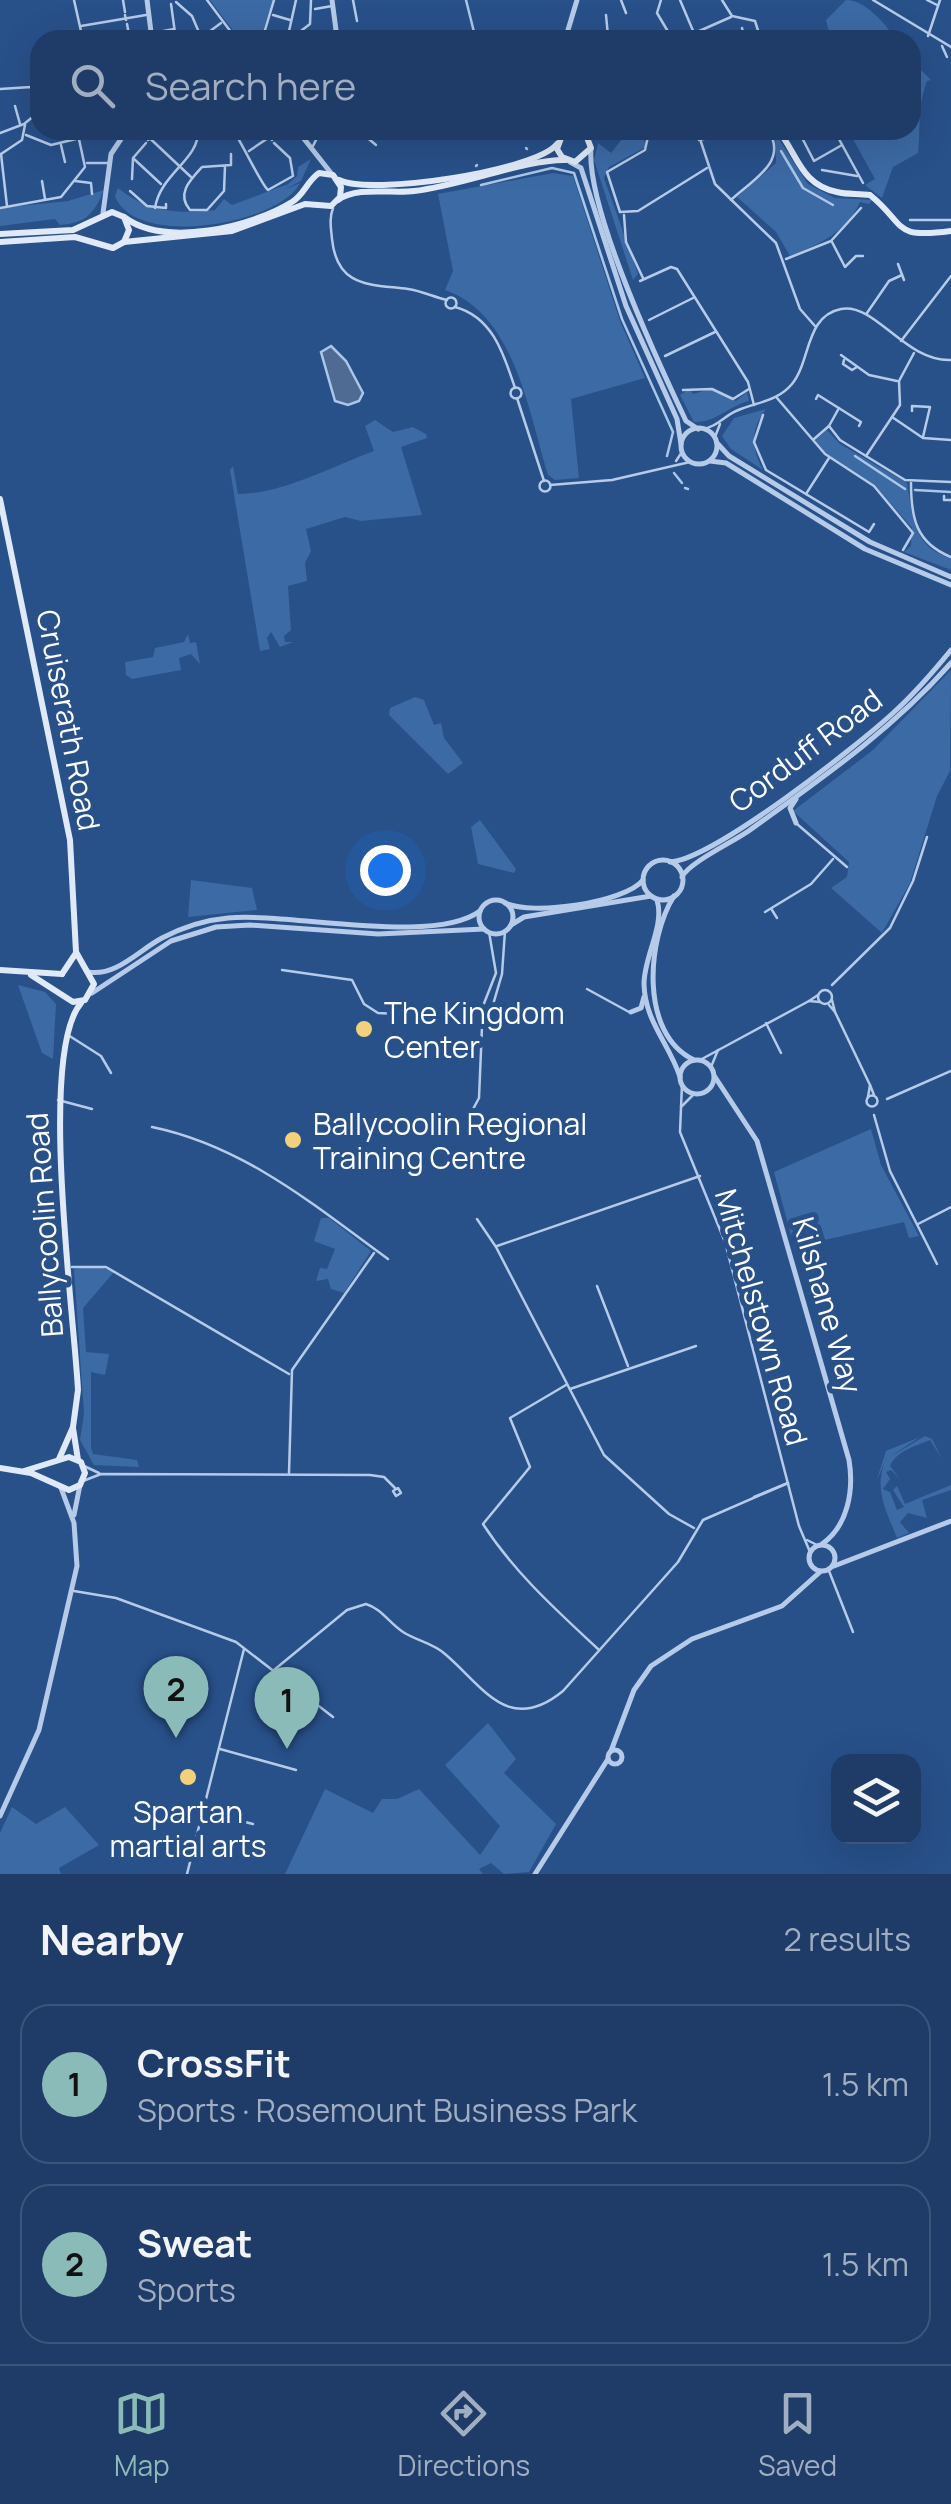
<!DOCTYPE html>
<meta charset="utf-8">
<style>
:root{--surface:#1e3c67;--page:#26436d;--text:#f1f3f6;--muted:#a1adc0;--line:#3c567b;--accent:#8bbbb9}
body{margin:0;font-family:Manrope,sans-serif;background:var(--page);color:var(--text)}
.controls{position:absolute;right:30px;bottom:30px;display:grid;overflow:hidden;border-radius:20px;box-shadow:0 10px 40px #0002}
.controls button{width:90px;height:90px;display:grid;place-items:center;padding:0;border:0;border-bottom:2px solid var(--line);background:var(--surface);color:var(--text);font:50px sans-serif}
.you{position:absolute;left:385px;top:870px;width:35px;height:35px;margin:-25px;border:8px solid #fff;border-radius:50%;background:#1a73e8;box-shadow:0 0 0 15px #1a73e833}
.badge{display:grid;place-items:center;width:65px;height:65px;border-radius:50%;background:var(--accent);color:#111;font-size:32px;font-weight:700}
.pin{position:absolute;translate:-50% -82px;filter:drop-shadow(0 2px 5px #0008)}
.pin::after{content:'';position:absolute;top:52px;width:35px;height:30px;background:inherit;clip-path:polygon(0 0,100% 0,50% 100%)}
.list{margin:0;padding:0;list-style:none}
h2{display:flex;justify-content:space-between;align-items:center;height:130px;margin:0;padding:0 40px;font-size:42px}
h2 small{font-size:32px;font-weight:400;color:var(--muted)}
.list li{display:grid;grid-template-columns:65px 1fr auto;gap:30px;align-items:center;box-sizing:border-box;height:160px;margin:0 20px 20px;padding:0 20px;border:2px solid var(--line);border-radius:30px}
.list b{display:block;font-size:38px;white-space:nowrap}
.list p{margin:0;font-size:32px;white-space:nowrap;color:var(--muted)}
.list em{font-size:32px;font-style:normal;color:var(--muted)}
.icon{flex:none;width:55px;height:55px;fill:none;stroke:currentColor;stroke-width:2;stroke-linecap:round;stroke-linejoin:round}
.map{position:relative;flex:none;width:951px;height:1874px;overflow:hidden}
.search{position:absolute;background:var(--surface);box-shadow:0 10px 40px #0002;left:30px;right:30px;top:30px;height:110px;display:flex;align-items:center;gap:25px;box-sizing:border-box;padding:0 35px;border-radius:30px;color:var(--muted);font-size:38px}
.sheet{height:490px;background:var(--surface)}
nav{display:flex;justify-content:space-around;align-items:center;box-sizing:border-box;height:140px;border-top:2px solid var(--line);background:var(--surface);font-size:28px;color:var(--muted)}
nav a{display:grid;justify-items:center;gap:5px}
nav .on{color:var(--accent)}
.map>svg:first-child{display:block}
.green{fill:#3c6aa5}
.water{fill:#4f6b94;stroke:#aac6e9;stroke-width:2.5}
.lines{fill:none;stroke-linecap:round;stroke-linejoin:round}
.stream{stroke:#aac6e9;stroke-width:2.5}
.minor-tunnel{stroke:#486a9b;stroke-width:2.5;stroke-dasharray:2.5 1;stroke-linecap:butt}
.minor{stroke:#b5cbe9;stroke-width:2.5}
.tertiary{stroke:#b5cbe9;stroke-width:5}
.secondary{stroke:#dfe9f8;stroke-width:6}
.poi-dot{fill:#f1d17b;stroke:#285089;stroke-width:4}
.labels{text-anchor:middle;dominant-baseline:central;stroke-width:10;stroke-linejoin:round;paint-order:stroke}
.street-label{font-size:30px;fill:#fff;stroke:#285089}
.poi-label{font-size:30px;fill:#fff;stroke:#285089;text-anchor:start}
</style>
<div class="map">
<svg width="951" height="1874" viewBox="0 0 951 1874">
<rect width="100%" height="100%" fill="#285089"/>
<g class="green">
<polygon points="210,0 273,0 260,40 240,40"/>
<path d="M846,0C865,0 885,23 896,40H831L826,20Z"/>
<path d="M911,60L931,80L927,81C917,107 921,126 918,153L893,167L882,198L865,185L875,179L848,130H911Z"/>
<polygon points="629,130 649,130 643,137 646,147 609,167 604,178 638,274 633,280 594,160 598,143 611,153"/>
<path d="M775,133L808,184L835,198L872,200L869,204L860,202C848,230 820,245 790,256L776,232L737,197L776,163Z"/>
<path d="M311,159L301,181L284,190L300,183C279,225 134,249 115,196L118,188C145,210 175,215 215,210L224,199L232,205L288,184L297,176L298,167Z"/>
<path d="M553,173L573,176L620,321L645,378L571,399L579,478L555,480L548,475C529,414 515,314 445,290L453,271L438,194Z"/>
<path d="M104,190C94,214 86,223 60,225L55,219L0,226V208L68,201Z"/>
<path d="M690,389L693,394L710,389L736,401L747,392L749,401C729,406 715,423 694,422L680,395Z"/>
<path d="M766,409C750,430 751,447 763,470L731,449L722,436L734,418Z"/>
<path d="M375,420L393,432L413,427L426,434L427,438L401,447L422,515L361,521L345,517L306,529L311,551L305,563L307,581L288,586L291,630L284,636L285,642H293L280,647L271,632L267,638L270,649L260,651L230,470L233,466L238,494C281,494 329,468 374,451L365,426Z"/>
<path d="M827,430L840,444L907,483C913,516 912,547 951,558V570L904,552L911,546L912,528L875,485L825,453L815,440Z"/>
<polygon points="188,634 190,643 196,642 200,664 191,654 179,658 181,670 132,679 126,675 125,662 153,657 155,648 184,642"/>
<polygon points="951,670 950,771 937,796 910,883 882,933 831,888 847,877 849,862 793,811 873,750"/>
<polygon points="415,697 424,700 434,725 441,723 444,738 463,763 448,774 389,715 390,708"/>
<polygon points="480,820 516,869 514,873 478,864 471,827"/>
<polygon points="191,880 252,888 257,910 188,917"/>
<polygon points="18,985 45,992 56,1004 53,1059 42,1053"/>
<polygon points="871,1129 881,1165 919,1236 909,1238 904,1222 811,1243 795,1250 774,1172"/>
<polygon points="321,1218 329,1218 371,1251 344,1293 331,1289 328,1279 316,1281 320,1268 327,1269 335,1249 314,1241"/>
<polygon points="98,1266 114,1272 83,1308 86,1352 109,1354 105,1375 91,1372 91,1448 93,1454 137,1460 139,1467 94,1465 80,1440 84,1414 74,1269"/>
<path d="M925,1436L932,1439L942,1459L930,1440C913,1447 897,1451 890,1466L900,1479L891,1470L886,1472L890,1479L883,1489L890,1492L897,1510L904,1507L893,1490L897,1486L905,1504L951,1485V1490L922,1500L927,1518L908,1513L900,1522L909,1533L897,1538C886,1510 873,1488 886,1459L876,1482L886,1451L920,1437L888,1458Z"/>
<polygon points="488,1723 516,1759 504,1773 556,1824 529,1872 504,1874 491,1863 479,1869 483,1874 285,1874 325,1789 373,1813 382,1799 397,1799 419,1789 480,1855 500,1826 445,1765"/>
<polygon points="12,1807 36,1824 65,1807 99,1845 59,1868 61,1874 0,1874 0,1833"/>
</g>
<polygon class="water" points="331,346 346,361 363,393 359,401 348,405 335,401 321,352"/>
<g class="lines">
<g class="stream">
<polyline points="466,0 476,40"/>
<polyline points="526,148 527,149"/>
<polyline points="781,151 803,188 833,205"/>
<polyline points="476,166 477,165"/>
<polyline points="481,185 552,168 574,173 622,319 673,432 667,456"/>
<polyline points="855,456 905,489"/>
<polyline points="674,473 682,483"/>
<polyline points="685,488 688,489"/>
<polyline points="915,490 951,492"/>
</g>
<polyline class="minor-tunnel" points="203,39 204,40"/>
<g class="minor">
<polyline points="74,0 83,40"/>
<polyline points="123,0 125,12"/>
<polyline points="207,0 237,40"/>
<polyline points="353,0 357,21"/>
<polyline points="621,0 626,13"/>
<polyline points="661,0 657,13 673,40"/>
<polyline points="680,0 694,33 691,40"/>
<polyline points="722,0 732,16 755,21 761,40"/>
<polyline points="873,0 951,47"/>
<polyline points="927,0 937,5"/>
<polyline points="176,2 192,16 198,30"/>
<polyline points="171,4 176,40"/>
<polyline points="315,9 332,6"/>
<polyline points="125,15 126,20"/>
<polyline points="273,15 290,20"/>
<polyline points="127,24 130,40"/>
<polyline points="81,26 146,15"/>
<polyline points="742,28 745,40"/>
<polyline points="697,32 731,17"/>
<polyline points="153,33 174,29"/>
<polyline points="928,36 940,0"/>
<polyline points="637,38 637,40"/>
<polyline points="198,40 221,23"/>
<polyline points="262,40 274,0"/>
<polyline points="287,40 296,0"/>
<polyline points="289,40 310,24 311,0"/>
<polyline points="591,40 592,35 608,36 606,15"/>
<polyline points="942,46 947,57"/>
<polyline points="0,89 31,87 40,96"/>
<polyline points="15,106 20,124"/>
<polyline points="141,130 191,177"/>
<path d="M233,130C242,143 262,186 268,190L293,176L290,158L274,143"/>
<polyline points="266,130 266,132"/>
<polyline points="358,130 376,145"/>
<polyline points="697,130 715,184 776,243 800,309 815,326"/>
<polyline points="798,130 814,161 842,145"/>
<polyline points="834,130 863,183"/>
<polyline points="200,132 222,132"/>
<polyline points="649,132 645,150 607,172 620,212 638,211 707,168"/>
<polyline points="0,133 24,124 40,111"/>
<polyline points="154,134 158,130"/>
<polyline points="26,135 51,145 76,139"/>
<polyline points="268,135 272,140"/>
<polyline points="369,137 381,130"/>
<polyline points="148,140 152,136"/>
<polyline points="699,140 745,130"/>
<polyline points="61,145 65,162"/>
<polyline points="313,146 321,130"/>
<polyline points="249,151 280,130"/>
<polyline points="1,154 7,206"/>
<polyline points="1,154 22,140 25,125"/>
<polyline points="134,159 161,184"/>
<polyline points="87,163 108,163"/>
<path d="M225,166L224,191L207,210H190C176,194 190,180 202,167L231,165V154"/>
<polyline points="822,170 857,176"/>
<polyline points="132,179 133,158 146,143"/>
<polyline points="42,181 45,199"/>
<polyline points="75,181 91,183 92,194"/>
<polyline points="130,191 147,206 166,208 166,204"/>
<path d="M731,200C752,180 789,162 768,130"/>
<polyline points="0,208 61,197 85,167 77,130"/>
<path d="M155,208C160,174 200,159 198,130"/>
<path d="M333,208C329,219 331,228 332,239C337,288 370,284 408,289C422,291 434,297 447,300"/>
<polyline points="624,215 626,242 643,278"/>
<polyline points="910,220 951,220"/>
<polyline points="832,242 845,267 856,256 863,256"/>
<polyline points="786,259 831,241 861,208"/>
<polyline points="898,264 904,280"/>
<polyline points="640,281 671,267 677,269 748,382 754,405"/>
<circle cx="451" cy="303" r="5.5"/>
<path d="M455,307C493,317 504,355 515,388"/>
<polyline points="867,313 889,281 902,275"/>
<polyline points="649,320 693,298"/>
<polyline points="901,341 951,276"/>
<polyline points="841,355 869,375 897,381"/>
<polyline points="665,356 715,332"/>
<polyline points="844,360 843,364 852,370 857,367"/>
<circle cx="516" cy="393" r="5.5"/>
<polyline points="683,390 712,389 733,399 749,389"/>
<polyline points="517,398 544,481"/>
<polyline points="777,398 825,454 874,486 913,533 903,550"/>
<polyline points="816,399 818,395 861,422 859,426"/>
<polyline points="912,411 912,406 930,407 923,437"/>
<polyline points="763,415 754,442 766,470 869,532 874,524"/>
<polyline points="892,417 923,438 951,440"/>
<polyline points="829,426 840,440 905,480 951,482"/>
<path d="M702,429C717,427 723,417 736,411C756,402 777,402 792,384C811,361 805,316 841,309C875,302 905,362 951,360"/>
<polyline points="715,437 720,424"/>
<polyline points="814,439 829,426 839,408"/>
<polyline points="866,456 900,405 899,381 914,353"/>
<polyline points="676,461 682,452"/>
<circle cx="545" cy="486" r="5.5"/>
<path d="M911,483C911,518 916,543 951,557"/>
<polyline points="550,485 612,480 690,462"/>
<polyline points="806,494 829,458"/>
<polyline points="944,496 944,500 951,500"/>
<polyline points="797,824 847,867"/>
<polyline points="772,910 777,918"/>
<polyline points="765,912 811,884 833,859"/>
<polyline points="282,970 352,980 364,1004 378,1013 475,1018"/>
<polyline points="832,985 890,928 913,881 927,837"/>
<polyline points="587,989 629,1012"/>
<circle cx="825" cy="997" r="7"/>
<polyline points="818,995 809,1001 820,1002"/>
<polyline points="829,1005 835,1012 832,1000"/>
<circle cx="483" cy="1019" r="8"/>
<polyline points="481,1011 496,973 489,932"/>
<polyline points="835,1012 870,1085"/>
<polyline points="490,1015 502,974 505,931"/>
<polyline points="491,1020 565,1023 565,1013"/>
<polyline points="766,1023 781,1053"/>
<polyline points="68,1035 101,1056 111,1073"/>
<polyline points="700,1060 809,1001"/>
<polyline points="711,1067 718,1050"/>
<polyline points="682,1084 680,1132 725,1242 799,1526 810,1552"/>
<circle cx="872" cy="1101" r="5.5"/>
<polyline points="868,1097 870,1085 874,1095"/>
<polyline points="887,1099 951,1071"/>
<polyline points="58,1100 92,1109"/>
<polyline points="681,1107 694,1094"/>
<polyline points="874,1115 890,1171 937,1264"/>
<polyline points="464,1126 479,1098 482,1027"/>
<path d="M152,1127C244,1146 314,1205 388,1259"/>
<polyline points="477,1219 496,1247 604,1455 669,1514 694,1528"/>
<polyline points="918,1224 951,1207"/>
<polyline points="497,1246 700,1176"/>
<polyline points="72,1267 106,1267 289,1374"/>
<polyline points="597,1286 628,1366"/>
<path d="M566,1385L510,1418L530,1467L483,1524C514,1572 555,1609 598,1649"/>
<polyline points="570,1389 696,1346"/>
<polyline points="84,1466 99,1473"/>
<polyline points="289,1473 292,1370 374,1253"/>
<polyline points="83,1481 101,1474 370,1475 384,1477 395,1488"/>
<polygon points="398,1488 401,1493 396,1496 393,1491"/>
<polyline points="754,1497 788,1483"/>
<polyline points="807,1540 817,1545"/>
<polyline points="829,1571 853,1632"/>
<polyline points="74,1591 116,1598 236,1642 333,1717"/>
<path d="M274,1670L347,1610L366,1604C382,1609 389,1623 403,1632C417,1641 433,1643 445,1654C483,1686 508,1736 563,1691L678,1562L703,1520L788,1483"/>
<polyline points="220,1749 296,1770"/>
<polyline points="205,1812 253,1824"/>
<polyline points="187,1874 244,1649"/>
</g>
<g class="tertiary">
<polyline points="147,0 152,40"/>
<polyline points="329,40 336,30 332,0"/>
<polyline points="565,40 577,0"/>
<polyline points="297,130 331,173"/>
<path d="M591,148C586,209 658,362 686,421L698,429"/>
<polyline points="570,162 581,168 626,306 677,419 681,444"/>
<polyline points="103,213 111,154 127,130"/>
<circle cx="699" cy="446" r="18"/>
<polyline points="717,443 729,456 870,542 951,577"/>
<polyline points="710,461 726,463 865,549 951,585"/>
<polyline points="796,823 790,808 796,799"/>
<circle cx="663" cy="880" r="20"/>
<path d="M670,862C714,859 857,746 893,713C914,694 933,672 951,650"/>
<path d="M682,877C688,863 735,841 750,830C822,778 892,730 951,663"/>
<path d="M674,896C647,939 639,1034 694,1060"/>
<path d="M657,900C665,926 644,956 644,984C645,1022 669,1043 680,1077"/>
<circle cx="496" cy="917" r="17"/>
<path d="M505,903C531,916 625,903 643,880"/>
<polyline points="511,925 524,917 651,896"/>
<path d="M88,972C116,977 139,950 162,938C183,927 205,920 228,918C288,912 433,946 480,911"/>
<polyline points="92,993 171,941 216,927 250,925 378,934 484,929"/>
<polyline points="631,1012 641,1008 644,997"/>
<circle cx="697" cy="1077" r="17"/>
<path d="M715,1077L757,1141L849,1460C854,1490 848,1526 822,1544"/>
<polyline points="74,1515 80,1485"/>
<circle cx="822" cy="1558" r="13"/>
<polyline points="834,1566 951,1521"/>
<circle cx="615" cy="1757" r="7"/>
<polyline points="611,1751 634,1690 651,1666 692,1639 782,1606 820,1572"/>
<polyline points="0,1816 39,1730 77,1566 74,1523 61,1488"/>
<polyline points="535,1874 608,1759"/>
</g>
<g class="secondary">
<polyline points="564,130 557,149 562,157 575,162 591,148 584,130"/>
<path d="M778,130C798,155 801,185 837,192C848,195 859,193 870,195C907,225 891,239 951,231"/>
<path d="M339,180C370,196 536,171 557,144"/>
<path d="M338,200C357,186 392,194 414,191C460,186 526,159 566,160"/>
<path d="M124,217C165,248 252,227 292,202C304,195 307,181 319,173L333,175L341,187L340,197L331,206L305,204L232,231L124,242"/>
<polyline points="0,234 73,230 112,212 124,217 129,230 124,242 113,248 75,237 0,242"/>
<polyline points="0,499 70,840 76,952 94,984 85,1000 73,1002 31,975"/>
<polyline points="0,970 62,974"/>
<polyline points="62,974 76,953"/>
<polyline points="73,1428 78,1460"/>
<path d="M59,1459L73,1427L78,1390C74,1313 38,1054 81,1003"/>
<polyline points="0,1468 31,1473 69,1490 80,1485 85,1473 81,1462 69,1457 24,1471"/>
</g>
</g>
<g class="poi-dot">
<circle cx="364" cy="1029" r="10"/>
<circle cx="293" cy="1140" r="10"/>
<circle cx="188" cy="1777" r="10"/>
</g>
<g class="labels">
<g class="street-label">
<text transform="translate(69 720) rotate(79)">Cruiserath Road</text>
<text transform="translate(805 750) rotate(-37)">Corduff Road</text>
<text transform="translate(44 1225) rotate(-94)">Ballycoolin Road</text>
<text transform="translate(828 1305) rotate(74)">Kilshane Way</text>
<text transform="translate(762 1317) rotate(74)">Mitchelstown Road</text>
</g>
<g class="poi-label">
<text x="384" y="1012">The Kingdom<tspan x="384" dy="34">Center</tspan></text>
<text x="313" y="1123">Ballycoolin Regional<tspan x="313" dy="34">Training Centre</tspan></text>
<text x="188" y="1811" text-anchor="middle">Spartan<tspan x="188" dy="34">martial arts</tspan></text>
</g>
</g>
</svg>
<div class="controls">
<button><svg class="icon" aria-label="layers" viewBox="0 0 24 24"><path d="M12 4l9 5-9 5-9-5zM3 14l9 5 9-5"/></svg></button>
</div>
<div class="you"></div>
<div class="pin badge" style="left:287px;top:1749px">1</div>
<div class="pin badge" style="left:176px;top:1738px">2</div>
<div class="search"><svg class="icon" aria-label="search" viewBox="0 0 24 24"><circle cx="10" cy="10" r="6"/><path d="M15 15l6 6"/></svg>Search here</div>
</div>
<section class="sheet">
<h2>Nearby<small>2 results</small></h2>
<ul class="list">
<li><span class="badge">1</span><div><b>CrossFit</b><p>Sports · Rosemount Business Park</p></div><em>1.5 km</em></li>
<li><span class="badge">2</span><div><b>Sweat</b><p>Sports</p></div><em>1.5 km</em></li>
</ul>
</section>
<nav>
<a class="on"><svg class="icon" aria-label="map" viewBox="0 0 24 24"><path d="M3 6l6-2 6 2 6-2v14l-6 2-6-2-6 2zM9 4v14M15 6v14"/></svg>Map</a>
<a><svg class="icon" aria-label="directions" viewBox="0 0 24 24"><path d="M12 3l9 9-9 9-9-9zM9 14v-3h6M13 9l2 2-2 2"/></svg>Directions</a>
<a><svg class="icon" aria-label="saved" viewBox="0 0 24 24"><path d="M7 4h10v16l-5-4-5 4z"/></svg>Saved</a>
</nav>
